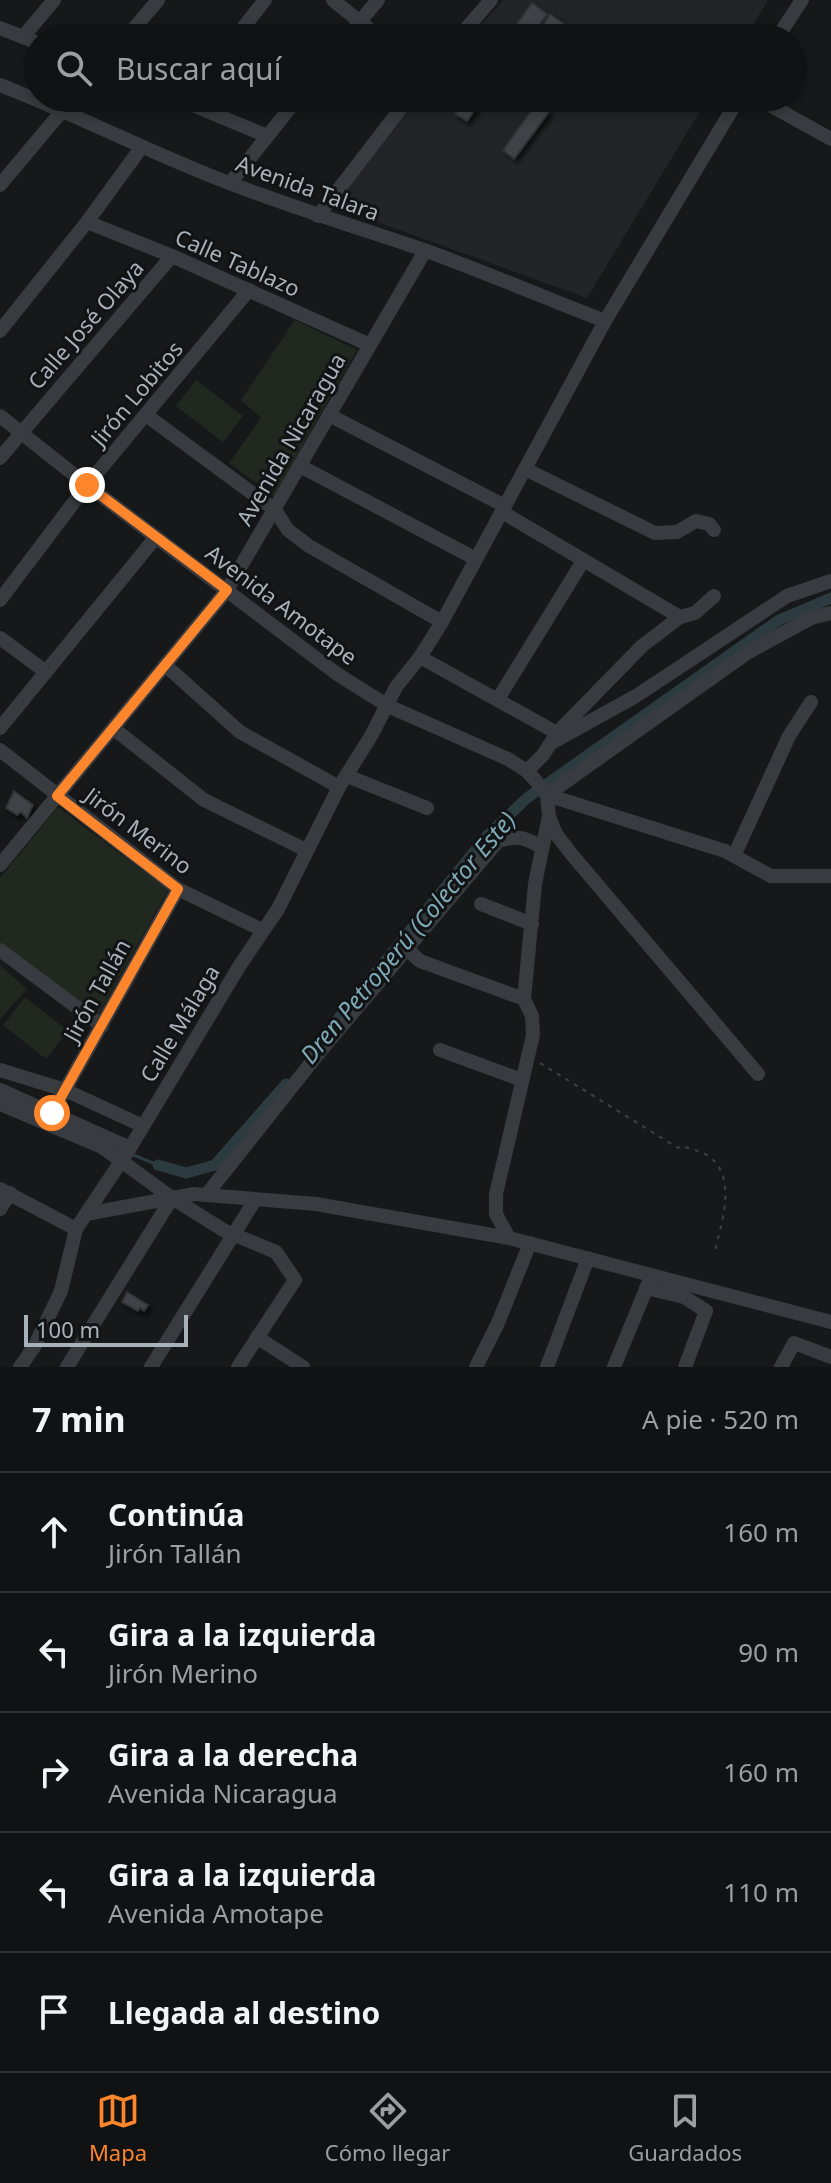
<!DOCTYPE html>
<html lang="es">
<meta charset="utf-8">
<style>
:root{--surface:#111214;--page:#1e2022;--text:#f1f3f6;--muted:#9c9ea0;--line:#303234;--accent:#fd852c}
body{margin:0;font-family:"Noto Sans",sans-serif;background:var(--page);color:var(--text)}
.scale{position:absolute;left:24px;bottom:20px;width:164px;box-sizing:border-box;padding-left:8px;border:4px solid #a9b2ba;border-top:0;font-size:22px;line-height:28px;white-space:nowrap;color:#a9b2ba;-webkit-text-stroke:6px #121315;paint-order:stroke}
.stop{position:absolute;width:24px;height:24px;margin:-18px;border:6px solid #fd852c;border-radius:50%;background:#fff}
.stop.end{background:#fd852c;border-color:#fff;box-shadow:0 2px 8px #0008}
.list{margin:0;padding:0;list-style:none}
h2{display:flex;justify-content:space-between;align-items:center;height:104px;margin:0;padding:0 32px;font-size:34px}
h2 small{font-size:26px;font-weight:400;color:var(--muted)}
.list li{display:grid;grid-template-columns:52px 1fr auto;gap:24px;align-items:center;box-sizing:border-box;height:120px;padding:0 32px;border-top:2px solid var(--line)}
.list b{display:block;font-size:30px;white-space:nowrap}
.list p{margin:0;font-size:26px;white-space:nowrap;color:var(--muted)}
.list em{font-size:26px;font-style:normal;color:var(--muted)}
.icon{flex:none;width:44px;height:44px;fill:none;stroke:currentColor;stroke-width:2;stroke-linecap:round;stroke-linejoin:round}
.map{position:relative;flex:none;width:831px;height:1367px;overflow:hidden}
.search{position:absolute;background:var(--surface);box-shadow:0 4px 12px #0003;left:24px;right:24px;top:24px;height:88px;display:flex;align-items:center;gap:20px;box-sizing:border-box;padding:0 28px;border-radius:44px;color:var(--muted);font-size:30px}
.sheet{height:704px;background:var(--surface)}
nav{display:flex;justify-content:space-around;align-items:center;box-sizing:border-box;height:112px;border-top:2px solid var(--line);background:var(--surface);font-size:22px;color:var(--muted)}
nav a{display:grid;justify-items:center;gap:4px}
nav .on{color:var(--accent)}
.map>svg:first-child{display:block}
.built{fill:#232427}
.green{fill:#20281f}
.lines{fill:none;stroke-linecap:round;stroke-linejoin:round}
.stream{stroke:#2c3b3f;stroke-width:3}
.canal{stroke:#2c3b3f;stroke-width:11}
.building{fill:#414347;stroke:#313236;stroke-width:2;filter:url(#shadow)}
.path{stroke:#3e4246;stroke-width:2;stroke-dasharray:4 6;stroke-linecap:butt}
.minor{stroke:#383b3f;stroke-width:14}
.route{stroke:#fd852c;stroke-width:10}
.labels{text-anchor:middle;dominant-baseline:central;stroke-width:6;stroke-linejoin:round;paint-order:stroke}
.street-label{font-size:22px;fill:#a9b2ba;stroke:#121315}
.water-label{font-size:24px;font-style:italic;fill:#7eaab7;stroke:#121315}
</style>
<div class="map">
<svg width="831" height="1367" viewBox="0 0 831 1367">
<defs>
<filter id="shadow"><feDropShadow dx="3.5" dy="3.5" stdDeviation="2" flood-color="#0009"/></filter>
</defs>
<rect width="100%" height="100%" fill="#17181a"/>
<g class="built">
<polygon points="503,0 768,0 745,38 470,38"/>
<polygon points="419,98 708,98 587,298 333,206"/>
</g>
<g class="green">
<polygon points="295,320 357,350 274,496 229,463 261,418 241,400"/>
<polygon points="196,380 243,416 223,442 176,406"/>
<polygon points="58,807 168,890 98,1015 0,942 0,878"/>
<polygon points="0,965 27,989 0,1019"/>
<polygon points="25,997 68,1031 46,1059 3,1025"/>
</g>
<g class="lines">
<polyline class="stream" points="131,1154 158,1165"/>
<g class="canal">
<polyline points="312,1051 487,836 527,798 779,620 831,598"/>
<polyline points="158,1165 186,1173 215,1165 286,1084"/>
</g>
</g>
<g class="building">
<polygon points="532,3 547,14 530,38 507,38"/>
<polygon points="550,14 571,29 565,38 545,38 538,33"/>
<polygon points="466,98 483,98 467,121 455,114"/>
<polygon points="537,103 549,112 514,159 503,150"/>
<polygon points="14,791 33,805 27,818 21,812 17,815 6,808"/>
<polygon points="127,1292 148,1305 144,1311 140,1308 138,1311 122,1302"/>
</g>
<g class="lines">
<path class="path" d="M540,1063L678,1148L681,1146C691,1149 703,1151 711,1158C737,1180 721,1224 715,1251"/>
<g class="minor">
<polyline points="333,0 380,38"/>
<polyline points="0,28 38,43"/>
<polyline points="23,37 54,0"/>
<polyline points="126,38 158,0"/>
<polyline points="235,38 265,0"/>
<polyline points="346,38 378,0"/>
<polyline points="458,38 491,0"/>
<polyline points="777,38 802,0"/>
<path d="M0,85C77,115 151,153 229,183C294,208 359,228 424,250C485,272 545,298 605,321"/>
<polyline points="176,98 267,136"/>
<polyline points="757,98 831,139"/>
<polyline points="230,183 298,98"/>
<polyline points="0,185 73,98"/>
<polyline points="318,216 409,98"/>
<polyline points="87,222 172,256 370,345"/>
<polyline points="0,331 87,222 141,148"/>
<polyline points="146,415 275,510 288,530 309,546 442,622"/>
<polyline points="329,415 505,506"/>
<polyline points="0,416 87,485 337,674 388,706 508,759 527,771 536,781 547,795 549,816 535,884 524,999 532,1016 533,1035 496,1194 496,1214 509,1238"/>
<polyline points="0,458 172,256"/>
<polyline points="300,466 476,559"/>
<polyline points="525,469 655,533 677,532 696,521 709,524 714,530"/>
<polyline points="502,512 680,617"/>
<polyline points="0,600 87,485 249,290"/>
<polyline points="0,638 46,672"/>
<polyline points="420,657 557,733"/>
<polyline points="165,665 240,732 339,787"/>
<polyline points="498,699 583,561"/>
<polyline points="0,728 156,537"/>
<polyline points="113,728 204,800 306,850"/>
<polyline points="551,743 636,696 787,596 831,581"/>
<polyline points="0,750 178,889 262,930"/>
<polyline points="527,771 543,755 557,733 642,646 680,617 695,613 714,596"/>
<polyline points="347,776 427,808"/>
<polyline points="547,795 747,653 811,618 831,613"/>
<polyline points="547,795 725,851 771,876 831,876"/>
<polyline points="549,817 556,834 573,856 758,1074"/>
<polyline points="734,856 789,736 811,702"/>
<polyline points="0,865 227,590 425,251"/>
<polyline points="481,904 532,924"/>
<polyline points="407,949 420,961 524,999"/>
<polyline points="0,950 102,1026"/>
<polyline points="440,1050 522,1080"/>
<polyline points="0,1070 65,1090 143,1126"/>
<polyline points="0,1090 130,1148"/>
<polyline points="0,1104 102,1147 172,1198 225,1231 276,1252 295,1280 238,1367"/>
<polyline points="52,1113 178,889"/>
<polyline points="0,1189 76,1229"/>
<path d="M207,1194L318,1054L498,841C516,835 525,837 541,847"/>
<polyline points="0,1209 10,1193"/>
<polyline points="86,1214 194,1194 316,1204 509,1238 831,1322"/>
<polyline points="646,1288 684,1297 706,1311 685,1367"/>
<polyline points="257,1337 303,1367"/>
<polyline points="20,1367 34,1347 61,1291 76,1229 130,1148 240,965 278,909 339,787 371,736 396,687 420,657 442,622 605,321 739,98"/>
<polyline points="67,1367 172,1198"/>
<polyline points="151,1367 255,1200"/>
<polyline points="476,1367 498,1323 530,1243"/>
<polyline points="547,1367 588,1258"/>
<polyline points="614,1367 649,1282"/>
<polyline points="781,1367 794,1343 831,1357"/>
</g>
</g>
<g class="lines">
<polyline class="route" points="52,1113 178,889 57,796 227,590 87,485"/>
</g>
<g class="labels">
<g class="street-label">
<text transform="translate(308 187) rotate(20)">Avenida Talara</text>
<text transform="translate(238 262) rotate(24)">Calle Tablazo</text>
<text transform="translate(85 324) rotate(-49)">Calle José Olaya</text>
<text transform="translate(136 393) rotate(-50)">Jirón Lobitos</text>
<text transform="translate(290 439) rotate(-60)">Avenida Nicaragua</text>
<text transform="translate(282 604) rotate(37)">Avenida Amotape</text>
<text transform="translate(139 830) rotate(37)">Jirón Merino</text>
<text transform="translate(96 990) rotate(-61)">Jirón Tallán</text>
<text transform="translate(179 1023) rotate(-59)">Calle Málaga</text>
</g>
<g class="water-label">
<text transform="translate(407 937) rotate(-50)">Dren Petroperú (Colector Este)</text>
</g>
</g>
</svg>
<div class="scale">100 m</div>
<div class="stop" style="left:52px;top:1113px"></div>
<div class="stop end" style="left:87px;top:485px"></div>
<div class="search"><svg class="icon" aria-label="search" viewBox="0 0 24 24"><circle cx="10" cy="10" r="6"/><path d="M15 15l6 6"/></svg>Buscar aquí</div>
</div>
<section class="sheet">
<h2>7 min<small>A pie · 520 m</small></h2>
<ul class="list">
<li><svg class="icon" aria-label="ahead" viewBox="0 0 24 24"><path d="M12 20V5M6 11l6-6 6 6"/></svg><div><b>Continúa</b><p>Jirón Tallán</p></div><em>160 m</em></li>
<li><svg class="icon" aria-label="left" viewBox="0 0 24 24"><path d="M17 20v-9H6M10 6l-5 5 5 5"/></svg><div><b>Gira a la izquierda</b><p>Jirón Merino</p></div><em>90 m</em></li>
<li><svg class="icon" aria-label="right" viewBox="0 0 24 24"><path d="M7 20v-9h11M14 6l5 5-5 5"/></svg><div><b>Gira a la derecha</b><p>Avenida Nicaragua</p></div><em>160 m</em></li>
<li><svg class="icon" aria-label="left" viewBox="0 0 24 24"><path d="M17 20v-9H6M10 6l-5 5 5 5"/></svg><div><b>Gira a la izquierda</b><p>Avenida Amotape</p></div><em>110 m</em></li>
<li><svg class="icon" aria-label="arrive" viewBox="0 0 24 24"><path d="M6 21V4h12l-3 4 3 4H6"/></svg><div><b>Llegada al destino</b></div></li>
</ul>
</section>
<nav>
<a class="on"><svg class="icon" aria-label="map" viewBox="0 0 24 24"><path d="M3 6l6-2 6 2 6-2v14l-6 2-6-2-6 2zM9 4v14M15 6v14"/></svg>Mapa</a>
<a><svg class="icon" aria-label="directions" viewBox="0 0 24 24"><path d="M12 3l9 9-9 9-9-9zM9 14v-3h6M13 9l2 2-2 2"/></svg>Cómo llegar</a>
<a><svg class="icon" aria-label="saved" viewBox="0 0 24 24"><path d="M7 4h10v16l-5-4-5 4z"/></svg>Guardados</a>
</nav>
